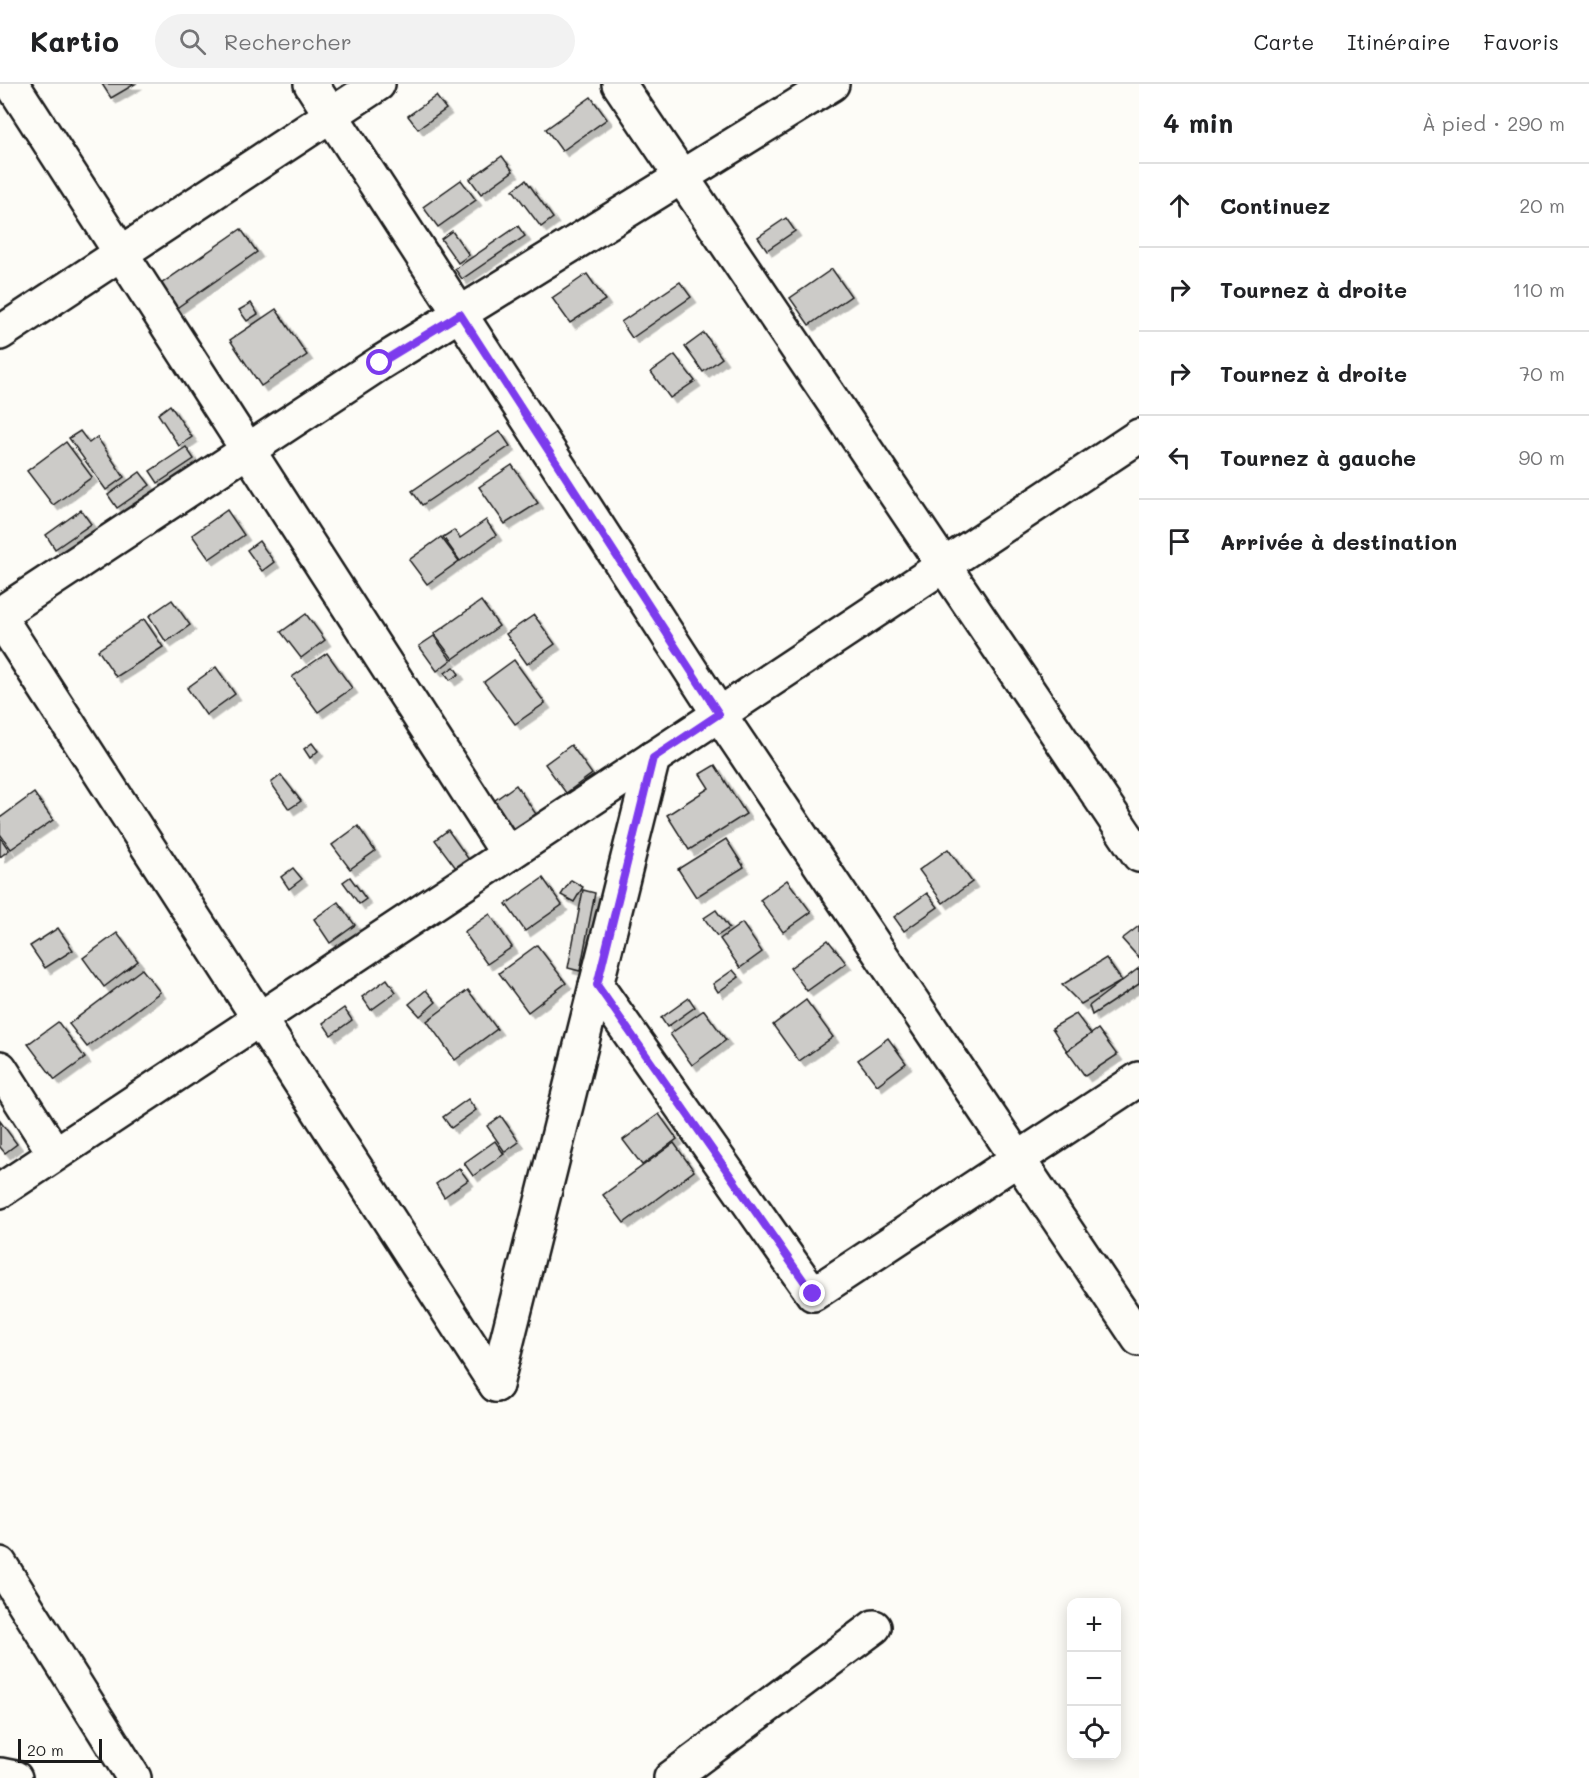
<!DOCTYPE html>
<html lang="fr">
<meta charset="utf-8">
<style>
:root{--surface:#fff;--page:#f2f2f2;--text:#202124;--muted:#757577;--line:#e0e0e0}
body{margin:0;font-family:Mali,sans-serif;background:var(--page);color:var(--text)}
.controls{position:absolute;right:18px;bottom:18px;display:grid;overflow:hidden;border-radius:12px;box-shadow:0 3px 15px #0003}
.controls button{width:54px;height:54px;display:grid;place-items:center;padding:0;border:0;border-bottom:2px solid var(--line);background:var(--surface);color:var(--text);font:30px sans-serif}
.scale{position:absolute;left:18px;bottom:15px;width:84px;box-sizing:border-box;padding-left:6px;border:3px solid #1c1c1c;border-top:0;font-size:16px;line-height:21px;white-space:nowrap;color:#1c1c1c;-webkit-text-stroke:4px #fdfcf7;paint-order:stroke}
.stop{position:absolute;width:18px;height:18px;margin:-14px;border:4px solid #7c3aed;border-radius:50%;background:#fff}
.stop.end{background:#7c3aed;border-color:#fff;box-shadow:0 2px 6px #0008}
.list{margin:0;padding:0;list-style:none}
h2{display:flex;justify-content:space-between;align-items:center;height:78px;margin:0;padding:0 24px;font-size:26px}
h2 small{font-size:20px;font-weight:400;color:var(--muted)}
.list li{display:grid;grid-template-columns:39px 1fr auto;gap:18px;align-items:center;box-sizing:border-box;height:84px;padding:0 24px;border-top:2px solid var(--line)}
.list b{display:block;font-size:22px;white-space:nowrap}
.list em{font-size:20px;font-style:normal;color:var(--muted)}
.icon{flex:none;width:33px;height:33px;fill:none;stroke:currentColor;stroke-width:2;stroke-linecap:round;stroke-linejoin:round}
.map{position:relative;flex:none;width:1139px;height:1694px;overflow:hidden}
header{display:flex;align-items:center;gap:36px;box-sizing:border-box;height:84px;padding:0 30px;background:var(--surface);border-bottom:2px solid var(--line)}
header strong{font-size:28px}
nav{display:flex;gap:33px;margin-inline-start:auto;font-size:21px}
.search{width:420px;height:54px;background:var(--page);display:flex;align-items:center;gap:15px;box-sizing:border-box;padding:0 21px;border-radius:33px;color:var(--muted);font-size:22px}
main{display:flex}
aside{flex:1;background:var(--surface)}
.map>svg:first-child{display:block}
.building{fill:#cccbc8;stroke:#1c1c1c;stroke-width:1.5;filter:url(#shadow)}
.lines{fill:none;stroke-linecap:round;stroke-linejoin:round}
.minor-casing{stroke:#1c1c1c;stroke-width:38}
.minor{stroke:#fdfcf7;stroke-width:33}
.route{stroke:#7c3aed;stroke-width:8}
</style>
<header>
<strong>Kartio</strong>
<div class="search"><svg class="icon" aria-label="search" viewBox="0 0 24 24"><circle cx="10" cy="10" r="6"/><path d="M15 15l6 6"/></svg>Rechercher</div>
<nav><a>Carte</a><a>Itinéraire</a><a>Favoris</a></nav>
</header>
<main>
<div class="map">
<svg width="1139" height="1694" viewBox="0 0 1139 1694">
<defs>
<filter id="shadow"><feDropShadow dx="5.5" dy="5.5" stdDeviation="0" flood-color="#0004"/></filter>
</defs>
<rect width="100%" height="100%" fill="#fdfcf7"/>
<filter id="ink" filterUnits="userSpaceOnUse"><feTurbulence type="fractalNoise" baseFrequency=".0167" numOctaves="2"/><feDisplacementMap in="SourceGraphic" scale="12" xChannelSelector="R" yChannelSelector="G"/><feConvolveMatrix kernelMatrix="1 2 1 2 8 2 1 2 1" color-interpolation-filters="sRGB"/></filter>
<g filter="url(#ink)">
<g class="building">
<polygon points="102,0 135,0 111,14"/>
<polygon points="436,12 446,25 418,45 408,32"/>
<polygon points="591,13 607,35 562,67 546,45"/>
<polygon points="502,72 513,87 481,110 470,95"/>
<polygon points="461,96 476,116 438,143 423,123"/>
<polygon points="526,96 553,134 541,143 513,106"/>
<polygon points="786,134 795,147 767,166 758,153"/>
<polygon points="518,142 525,152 462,195 455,185"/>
<polygon points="241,145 257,168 175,225 158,202"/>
<polygon points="452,147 469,171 458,179 441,155"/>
<polygon points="832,185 851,212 809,241 790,214"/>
<polygon points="587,190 605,216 570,239 552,214"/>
<polygon points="680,198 691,213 632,254 621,238"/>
<polygon points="251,219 258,230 247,237 239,226"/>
<polygon points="276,225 307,271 261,302 230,256"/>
<polygon points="704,249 722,274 703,288 685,263"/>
<polygon points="675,271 695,297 670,314 651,288"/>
<polygon points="170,321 192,353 179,362 158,330"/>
<polygon points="80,347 89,359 97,353 124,393 106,406 69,354"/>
<polygon points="500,347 510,362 422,421 412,407"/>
<polygon points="66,358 92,393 53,421 27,387"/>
<polygon points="186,363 194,375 158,399 150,387"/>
<polygon points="512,381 538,419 505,440 479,403"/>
<polygon points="140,388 150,401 117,424 108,411"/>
<polygon points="81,426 91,440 55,465 46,451"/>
<polygon points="227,426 244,451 209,475 192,451"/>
<polygon points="486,436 496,451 460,477 443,453 454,446 460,454"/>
<polygon points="441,453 459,477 427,500 409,476"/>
<polygon points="259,457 274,478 262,487 247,466"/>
<polygon points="172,516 190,541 166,558 149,532"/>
<polygon points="481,517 499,542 453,575 434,550"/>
<polygon points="306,530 325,556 301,574 281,548"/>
<polygon points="534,531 555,560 527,580 506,550"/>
<polygon points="144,535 163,563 116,593 98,566"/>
<polygon points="434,552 451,576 437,587 419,562"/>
<polygon points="327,569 352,604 318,628 292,593"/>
<polygon points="514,576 545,619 515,640 484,598"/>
<polygon points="216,583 235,610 206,631 187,604"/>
<polygon points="454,583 459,590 450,596 445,589"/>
<polygon points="312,659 318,667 310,674 304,665"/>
<polygon points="571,661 592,690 566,709 545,680"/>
<polygon points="715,681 746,730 689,766 667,731 709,704 700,690"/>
<polygon points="281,691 301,717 289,725 271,699"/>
<polygon points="516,701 536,730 511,748 491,719"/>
<polygon points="34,709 53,736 11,765 0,750 0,734"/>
<polygon points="358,742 375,767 350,785 332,761"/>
<polygon points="448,746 474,783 462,792 435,756"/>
<polygon points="0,753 9,766 0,773"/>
<polygon points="726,755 744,783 696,813 678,785"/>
<polygon points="948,765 972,798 943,819 919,786"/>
<polygon points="293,784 302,795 289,805 281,793"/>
<polygon points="350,793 366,815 359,820 343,798"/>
<polygon points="543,794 562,821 525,847 506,820"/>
<polygon points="571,796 583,803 574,818 561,811"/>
<polygon points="787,796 811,828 783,848 760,816"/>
<polygon points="583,806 595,809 580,887 568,884"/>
<polygon points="927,809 938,823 904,847 894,833"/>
<polygon points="338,818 355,841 330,859 314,835"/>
<polygon points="716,826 729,844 717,852 704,834"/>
<polygon points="490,830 512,863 487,880 464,848"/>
<polygon points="742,839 762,868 740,884 720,855"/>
<polygon points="1139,842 1139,874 1122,855"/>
<polygon points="58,844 73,866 45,884 30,862"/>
<polygon points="117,849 138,877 104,903 83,874"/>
<polygon points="828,856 846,879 807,907 790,884"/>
<polygon points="537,861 566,899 528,928 499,889"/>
<polygon points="1106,874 1122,897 1081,920 1062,901"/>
<polygon points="1139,884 1139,900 1092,931 1089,922"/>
<polygon points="142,885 160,908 87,963 69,940"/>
<polygon points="733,886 739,893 718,908 713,900"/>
<polygon points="387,895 396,908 371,926 362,913"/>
<polygon points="426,906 436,918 420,932 409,920"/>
<polygon points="468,906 497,945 455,976 427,937"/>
<polygon points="689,914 695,923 667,943 661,934"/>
<polygon points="806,916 833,953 799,977 773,941"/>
<polygon points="344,924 352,936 331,951 323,939"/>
<polygon points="704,926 726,956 692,981 670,950"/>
<polygon points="1076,930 1091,950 1067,967 1052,944"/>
<polygon points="58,938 85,974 55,996 28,960"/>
<polygon points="1098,945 1117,971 1085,992 1067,967"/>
<polygon points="888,954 906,979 877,1001 858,976"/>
<polygon points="468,1015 476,1026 451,1044 443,1033"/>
<polygon points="659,1030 677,1055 642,1081 623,1056"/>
<polygon points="501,1032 519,1058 505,1068 487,1042"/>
<polygon points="0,1037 17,1060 5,1069 0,1063"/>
<polygon points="495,1057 504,1070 473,1092 464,1079"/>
<polygon points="674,1059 694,1087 624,1139 603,1111"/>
<polygon points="459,1084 468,1096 444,1113 436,1100"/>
</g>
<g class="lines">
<defs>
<g id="minor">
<polyline points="12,0 508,770"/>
<polyline points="311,0 719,630 1139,1255"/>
<polyline points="619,0 1139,771"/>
<polyline points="0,249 378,0"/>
<polyline points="0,530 380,279 832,0"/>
<polyline points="0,534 496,1301"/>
<polyline points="596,901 813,1210 1139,995"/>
<polyline points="0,984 55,1070"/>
<polyline points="0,1107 1139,352"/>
<polyline points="496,1301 653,674"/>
<polyline points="0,1480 134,1694"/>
<polyline points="0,1691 15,1694"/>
<polyline points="671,1694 874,1543"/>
</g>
</defs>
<use href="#minor" class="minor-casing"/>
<use href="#minor" class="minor"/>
</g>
</g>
<g class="lines" filter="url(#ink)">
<polyline class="route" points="380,279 460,230 719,630 653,674 597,901 813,1210"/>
</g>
</svg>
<div class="controls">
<button>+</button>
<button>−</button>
<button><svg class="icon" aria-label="locate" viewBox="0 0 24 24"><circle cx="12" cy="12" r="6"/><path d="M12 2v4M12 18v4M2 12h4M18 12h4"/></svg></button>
</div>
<div class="scale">20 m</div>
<div class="stop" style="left:380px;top:279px"></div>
<div class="stop end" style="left:813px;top:1210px"></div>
</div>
<aside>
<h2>4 min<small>À pied · 290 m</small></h2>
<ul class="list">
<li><svg class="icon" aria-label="ahead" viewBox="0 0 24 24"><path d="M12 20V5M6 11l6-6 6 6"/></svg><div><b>Continuez</b></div><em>20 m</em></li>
<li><svg class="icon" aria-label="right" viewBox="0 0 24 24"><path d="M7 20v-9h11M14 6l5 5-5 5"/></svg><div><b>Tournez à droite</b></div><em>110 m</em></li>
<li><svg class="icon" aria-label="right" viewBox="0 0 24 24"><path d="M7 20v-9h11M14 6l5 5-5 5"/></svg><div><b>Tournez à droite</b></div><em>70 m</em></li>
<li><svg class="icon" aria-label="left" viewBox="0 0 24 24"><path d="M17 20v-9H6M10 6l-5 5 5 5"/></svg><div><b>Tournez à gauche</b></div><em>90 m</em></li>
<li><svg class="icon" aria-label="arrive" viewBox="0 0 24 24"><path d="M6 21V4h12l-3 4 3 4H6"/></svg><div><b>Arrivée à destination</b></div></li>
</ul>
</aside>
</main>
